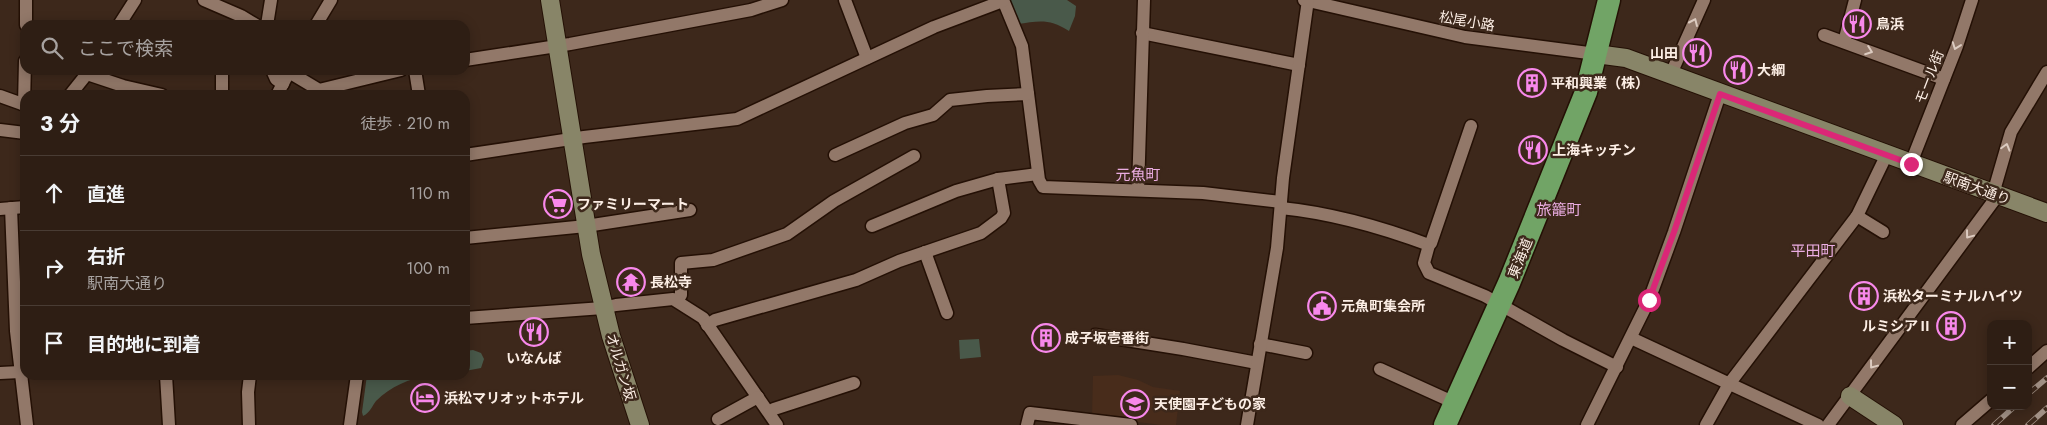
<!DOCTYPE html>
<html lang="ja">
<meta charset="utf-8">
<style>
:root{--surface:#2e1e14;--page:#3a2b22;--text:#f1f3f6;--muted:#a7a2a0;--line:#493c34}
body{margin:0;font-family:Jost,"Noto Sans JP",sans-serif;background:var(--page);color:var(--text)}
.controls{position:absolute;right:15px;bottom:15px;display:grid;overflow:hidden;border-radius:10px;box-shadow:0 2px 12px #0003}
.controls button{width:45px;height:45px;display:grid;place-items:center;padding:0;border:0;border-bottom:1px solid var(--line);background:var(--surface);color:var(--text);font:25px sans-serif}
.stop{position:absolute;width:15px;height:15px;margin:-11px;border:4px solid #db2777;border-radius:50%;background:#fff}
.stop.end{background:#db2777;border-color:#fff;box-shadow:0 1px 5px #0008}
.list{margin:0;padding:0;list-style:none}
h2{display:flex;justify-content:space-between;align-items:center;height:65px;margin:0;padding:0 20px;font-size:21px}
h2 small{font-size:16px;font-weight:400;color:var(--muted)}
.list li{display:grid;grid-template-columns:32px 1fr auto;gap:15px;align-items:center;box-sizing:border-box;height:75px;padding:0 20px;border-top:1px solid var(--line)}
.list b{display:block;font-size:19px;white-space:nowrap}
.list p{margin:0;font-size:16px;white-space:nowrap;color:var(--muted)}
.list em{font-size:16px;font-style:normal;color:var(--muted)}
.icon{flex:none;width:28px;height:28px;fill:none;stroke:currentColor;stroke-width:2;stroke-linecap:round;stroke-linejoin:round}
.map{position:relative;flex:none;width:2047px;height:425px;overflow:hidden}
.search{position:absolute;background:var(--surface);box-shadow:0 2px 12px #0003;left:20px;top:20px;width:450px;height:55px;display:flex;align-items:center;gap:12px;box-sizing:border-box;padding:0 18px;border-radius:15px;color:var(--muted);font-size:19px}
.panel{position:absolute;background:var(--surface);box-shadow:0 2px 12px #0003;left:20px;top:90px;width:450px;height:290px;border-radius:15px}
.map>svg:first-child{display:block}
.built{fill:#482c1b}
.green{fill:#49594a}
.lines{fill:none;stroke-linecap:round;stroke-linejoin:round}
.street-casing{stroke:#241005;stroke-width:15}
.secondary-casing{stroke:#241005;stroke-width:20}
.highway-casing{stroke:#241005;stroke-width:25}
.street{stroke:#927869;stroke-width:12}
.secondary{stroke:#888568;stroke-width:18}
.highway{stroke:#71a466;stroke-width:22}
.rail-casing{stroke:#a19085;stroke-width:5.5}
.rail{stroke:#3d281b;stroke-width:4;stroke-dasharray:11;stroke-linecap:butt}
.oneway{stroke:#dccbc0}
.route{stroke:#db2777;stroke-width:6}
.labels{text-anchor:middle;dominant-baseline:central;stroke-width:5;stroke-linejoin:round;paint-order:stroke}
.street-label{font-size:14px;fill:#fceee5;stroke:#3d281b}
.poi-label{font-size:14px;font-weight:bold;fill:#fceee5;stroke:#3d281b;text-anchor:start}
.neighbourhood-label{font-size:15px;fill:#ebade2;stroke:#3d281b}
</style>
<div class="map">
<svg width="2047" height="425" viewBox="0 0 2047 425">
<rect width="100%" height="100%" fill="#3d281b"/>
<polygon class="built" points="1118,375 1138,380 1153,387 1180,391 1176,425 1161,425 1092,416 1093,376"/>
<g class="green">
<path d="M1007,0H1067L1076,6L1075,16L1069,31C1049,18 1039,21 1017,24Z"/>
<polygon points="979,339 981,357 960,359 959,340"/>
<polygon points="473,350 481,353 484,359 481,368 465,371 465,351"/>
<path d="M367,375H429C409,379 391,386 376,401C372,406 370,413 363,416L362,412Z"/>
</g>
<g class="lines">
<defs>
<g id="street">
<polyline points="204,0 241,16 256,25"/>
<polyline points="845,0 867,58"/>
<polyline points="1003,0 1022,46 1039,180 1043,187 1203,193 1281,202"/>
<polyline points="1304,0 1465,37 1596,54"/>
<polyline points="26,25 26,0"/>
<polyline points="119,25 135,0"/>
<polyline points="267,25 271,0"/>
<polyline points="316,25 331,0"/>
<polyline points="1142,33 1299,65"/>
<polyline points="1824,35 1944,79"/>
<polyline points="1844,42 1855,0"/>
<polyline points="465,60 570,44 751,10 782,0"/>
<polyline points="222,70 222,95"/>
<polyline points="272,70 276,79 283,84"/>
<polyline points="415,70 419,95"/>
<polyline points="289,72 319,90 401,70"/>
<polyline points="87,74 123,86 162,95"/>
<polyline points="1670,76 1704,0"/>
<polyline points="70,95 90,70"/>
<polyline points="277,95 290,70"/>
<polyline points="0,96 25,105"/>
<polyline points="24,105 25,61"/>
<polyline points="0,130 25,133"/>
<polyline points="465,155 584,137 737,119 934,27 1003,1"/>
<polyline points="835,155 905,123 933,115 950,100 987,96 1028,94"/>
<polyline points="1911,163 1957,46 1972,0"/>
<polyline points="1138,190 1144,0"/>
<polyline points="1993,194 2011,132 2047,72"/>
<polyline points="11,208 16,331 27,425"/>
<path d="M1281,208C1331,213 1381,227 1429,245L1424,263L1429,273L1485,296L1563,340L1617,367"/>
<polyline points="0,209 25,207"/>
<polyline points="1857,216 1883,232"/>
<polyline points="872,226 956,191 998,179 1038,174"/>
<polyline points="465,238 586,226 690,210"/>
<polyline points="1429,245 1431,243 1471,126"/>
<polyline points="925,252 947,313"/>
<polyline points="677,301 681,295 681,263 713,260 787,234 834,201 914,156"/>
<polyline points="465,318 603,308 616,305 673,299 703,318 777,425"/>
<polyline points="707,325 715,320 856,280 899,261 981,233 1001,218 1004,213 998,179"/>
<polyline points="1095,335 1183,349 1257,363"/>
<polyline points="1631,338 1818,425"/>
<polyline points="1260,344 1306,353"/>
<polyline points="2028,368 2047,351"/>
<polyline points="1380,369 1455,403"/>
<polyline points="0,373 20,372 25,369"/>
<polyline points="166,375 169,425"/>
<polyline points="769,412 774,409 854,383"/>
<polyline points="718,419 758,397"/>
<polyline points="249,425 248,392 250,375"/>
<polyline points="350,425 357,375"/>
<polyline points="1027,425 1030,413 1131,425"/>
<polyline points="1247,425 1277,248 1283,178 1308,0"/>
<polyline points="1587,425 1649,300 1674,232 1720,94"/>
<polyline points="1706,425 1729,384 1857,216 1887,154"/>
<polyline points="1828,425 1998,195"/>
<polyline points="1962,425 1991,400"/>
</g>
<g id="secondary">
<polyline points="550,0 591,254 611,336 640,425"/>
<polyline points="1596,54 1626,58 2047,213"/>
<polyline points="1850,396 1894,425"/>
</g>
<polyline id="highway" points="1445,425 1509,283 1586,92 1609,0"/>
</defs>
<use href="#street" class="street-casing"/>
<use href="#secondary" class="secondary-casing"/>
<use href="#highway" class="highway-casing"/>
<use href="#street" class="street"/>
<use href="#secondary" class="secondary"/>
<use href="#highway" class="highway"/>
<defs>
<g id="rail">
<polyline points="2028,394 2047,378"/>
<polyline points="1994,425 2015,406"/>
<polyline points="2028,425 2047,408"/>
</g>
</defs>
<use href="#rail" class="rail-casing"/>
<use href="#rail" class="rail"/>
</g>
<defs><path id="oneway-chevron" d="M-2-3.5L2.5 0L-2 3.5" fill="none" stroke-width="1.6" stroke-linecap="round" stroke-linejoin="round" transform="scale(1.25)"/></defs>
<g class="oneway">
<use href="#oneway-chevron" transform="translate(1694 22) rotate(-66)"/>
<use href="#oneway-chevron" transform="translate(1956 46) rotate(110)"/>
<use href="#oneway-chevron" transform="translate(1869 51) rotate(20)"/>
<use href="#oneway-chevron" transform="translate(2006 147) rotate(-74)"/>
<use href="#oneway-chevron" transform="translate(1969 235) rotate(127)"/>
<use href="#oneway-chevron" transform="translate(1873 365) rotate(127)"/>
</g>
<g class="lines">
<polyline class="route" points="1649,300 1674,232 1720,94 1911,164"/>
</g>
<defs>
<symbol id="restaurant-ring" viewBox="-11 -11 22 22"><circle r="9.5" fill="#3d281b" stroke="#f888eb" stroke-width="1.5"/><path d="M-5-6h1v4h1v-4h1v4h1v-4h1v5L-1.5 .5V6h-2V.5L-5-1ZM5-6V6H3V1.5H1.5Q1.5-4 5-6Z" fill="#f888eb"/></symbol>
<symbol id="building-ring" viewBox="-11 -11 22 22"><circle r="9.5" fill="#3d281b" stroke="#f888eb" stroke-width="1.5"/><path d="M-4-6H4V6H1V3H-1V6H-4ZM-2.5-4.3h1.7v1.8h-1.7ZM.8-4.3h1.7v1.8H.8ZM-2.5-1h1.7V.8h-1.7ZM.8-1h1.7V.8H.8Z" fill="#f888eb"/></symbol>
<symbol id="supermarket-ring" viewBox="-11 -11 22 22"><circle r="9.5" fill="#3d281b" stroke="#f888eb" stroke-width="1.5"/><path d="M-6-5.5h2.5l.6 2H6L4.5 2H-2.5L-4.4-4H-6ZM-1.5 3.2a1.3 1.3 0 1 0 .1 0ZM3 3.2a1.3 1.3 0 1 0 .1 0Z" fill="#f888eb"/></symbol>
<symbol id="temple-ring" viewBox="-11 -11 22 22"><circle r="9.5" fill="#3d281b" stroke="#f888eb" stroke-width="1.5"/><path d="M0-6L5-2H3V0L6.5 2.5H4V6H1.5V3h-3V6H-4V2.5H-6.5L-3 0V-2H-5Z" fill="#f888eb"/></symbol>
<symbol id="civic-ring" viewBox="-11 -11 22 22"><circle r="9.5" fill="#3d281b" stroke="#f888eb" stroke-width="1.5"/><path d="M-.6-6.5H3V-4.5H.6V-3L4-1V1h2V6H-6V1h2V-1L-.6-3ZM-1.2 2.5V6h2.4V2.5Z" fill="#f888eb"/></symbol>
<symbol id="hotel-ring" viewBox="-11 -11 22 22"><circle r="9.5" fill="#3d281b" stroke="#f888eb" stroke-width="1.5"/><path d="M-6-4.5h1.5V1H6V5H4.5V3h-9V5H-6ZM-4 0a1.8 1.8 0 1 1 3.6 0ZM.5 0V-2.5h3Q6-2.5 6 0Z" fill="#f888eb"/></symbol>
<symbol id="school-ring" viewBox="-11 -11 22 22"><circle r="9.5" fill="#3d281b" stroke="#f888eb" stroke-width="1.5"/><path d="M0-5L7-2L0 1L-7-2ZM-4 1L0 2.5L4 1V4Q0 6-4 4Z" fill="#f888eb"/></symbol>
</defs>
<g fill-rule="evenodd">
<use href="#restaurant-ring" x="1841" y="8" width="32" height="32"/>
<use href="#restaurant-ring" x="1681" y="37" width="32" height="32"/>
<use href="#restaurant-ring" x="1722" y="54" width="32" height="32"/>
<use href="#building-ring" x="1516" y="67" width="32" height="32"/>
<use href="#restaurant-ring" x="1517" y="134" width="32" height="32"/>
<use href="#supermarket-ring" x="542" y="188" width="32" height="32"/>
<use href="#temple-ring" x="615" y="266" width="32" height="32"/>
<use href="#building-ring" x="1848" y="280" width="32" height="32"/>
<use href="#civic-ring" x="1306" y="290" width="32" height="32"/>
<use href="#building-ring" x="1935" y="310" width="32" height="32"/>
<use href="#restaurant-ring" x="518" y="316" width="32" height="32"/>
<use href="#building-ring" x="1030" y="322" width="32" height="32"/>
<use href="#hotel-ring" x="409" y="382" width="32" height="32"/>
<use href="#school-ring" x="1119" y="388" width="32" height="32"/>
</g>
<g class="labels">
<g class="street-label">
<text transform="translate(1467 21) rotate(10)">松尾小路</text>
<text transform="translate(1929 77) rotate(-69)">モール街</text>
<text transform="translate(1977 188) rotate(20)">駅南大通り</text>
<text transform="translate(1520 258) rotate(-68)">東海道</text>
<text transform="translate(621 367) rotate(73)">オルガン坂</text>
</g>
<g class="poi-label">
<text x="1876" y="24">鳥浜</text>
<text x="1678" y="53" text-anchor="end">山田</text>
<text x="1757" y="70">大綱</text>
<text x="1551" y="83">平和興業（株）</text>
<text x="1552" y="150">上海キッチン</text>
<text x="577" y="204">ファミリーマート</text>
<text x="650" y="282">長松寺</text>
<text x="1883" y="296">浜松ターミナルハイツ</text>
<text x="1341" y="306">元魚町集会所</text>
<text x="1932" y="326" text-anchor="end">ルミシアⅡ</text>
<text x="1065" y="338">成子坂壱番街</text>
<text x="534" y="358" text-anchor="middle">いなんば</text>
<text x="444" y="398">浜松マリオットホテル</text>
<text x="1154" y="404">天使園子どもの家</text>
</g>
<g class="neighbourhood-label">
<text x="1138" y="175">元魚町</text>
<text x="1559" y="210">旅籠町</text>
<text x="1813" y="251">平田町</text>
</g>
</g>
</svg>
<div class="controls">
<button>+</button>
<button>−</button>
</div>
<div class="stop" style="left:1649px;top:300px"></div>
<div class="stop end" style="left:1911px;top:164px"></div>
<div class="search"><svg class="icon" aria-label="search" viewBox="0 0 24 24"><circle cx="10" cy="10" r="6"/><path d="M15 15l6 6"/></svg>ここで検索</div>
<section class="panel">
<h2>3 分<small>徒歩 · 210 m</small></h2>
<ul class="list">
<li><svg class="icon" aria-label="ahead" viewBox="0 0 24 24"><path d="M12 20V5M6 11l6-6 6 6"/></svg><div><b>直進</b></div><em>110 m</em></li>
<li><svg class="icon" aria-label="right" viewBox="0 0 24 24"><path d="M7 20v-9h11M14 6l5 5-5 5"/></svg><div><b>右折</b><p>駅南大通り</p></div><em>100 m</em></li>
<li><svg class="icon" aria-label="arrive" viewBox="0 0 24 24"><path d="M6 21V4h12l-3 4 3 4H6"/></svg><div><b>目的地に到着</b></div></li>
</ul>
</section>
</div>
